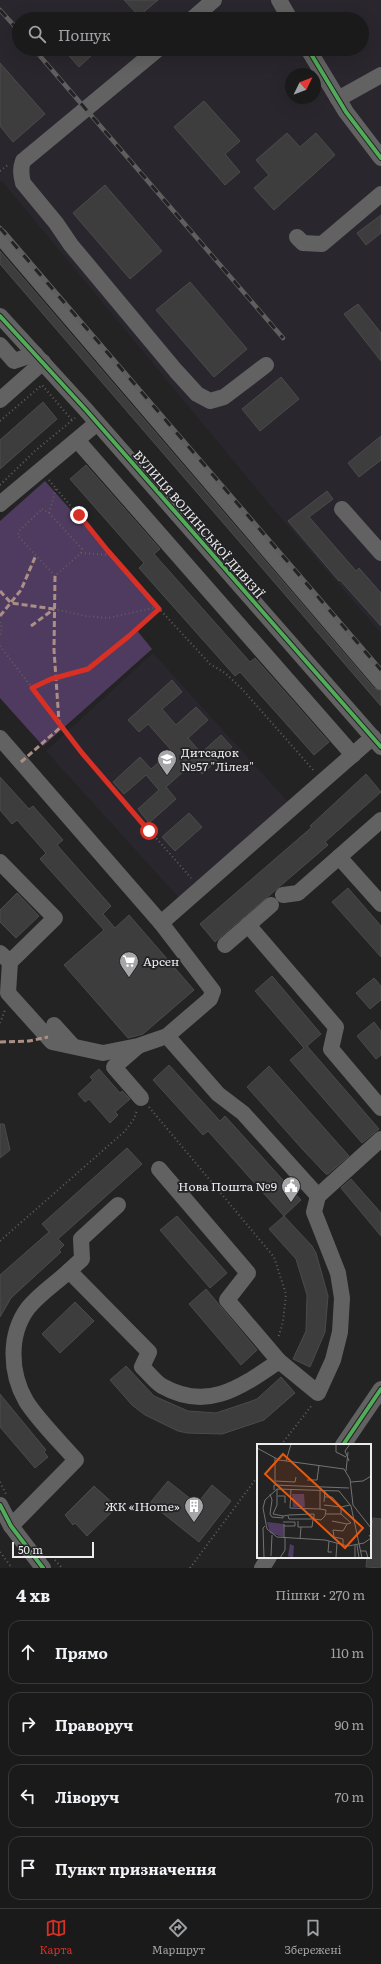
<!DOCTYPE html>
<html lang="uk">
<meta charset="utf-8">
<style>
:root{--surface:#1a1a1b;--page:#272728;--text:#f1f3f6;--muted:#9fa1a3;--line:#38383a;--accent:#d93025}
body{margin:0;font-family:Literata,serif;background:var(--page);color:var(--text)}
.compass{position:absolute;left:285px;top:68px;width:36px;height:36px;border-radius:50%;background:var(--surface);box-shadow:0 4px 16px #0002;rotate:47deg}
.scale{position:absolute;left:12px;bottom:10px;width:82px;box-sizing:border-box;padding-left:4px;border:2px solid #ecebed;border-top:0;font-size:11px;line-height:14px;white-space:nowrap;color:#ecebed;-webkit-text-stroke:3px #232225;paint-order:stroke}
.stop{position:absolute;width:12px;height:12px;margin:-9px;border:3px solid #d93025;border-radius:50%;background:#fff}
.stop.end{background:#d93025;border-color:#fff;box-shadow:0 1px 4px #0008}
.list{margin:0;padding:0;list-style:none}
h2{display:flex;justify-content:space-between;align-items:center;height:52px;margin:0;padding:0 16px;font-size:17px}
h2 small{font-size:13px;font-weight:400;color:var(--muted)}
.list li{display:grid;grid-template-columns:26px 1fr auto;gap:12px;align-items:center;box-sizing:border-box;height:64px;margin:0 8px 8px;padding:0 8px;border:1px solid var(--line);border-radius:12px}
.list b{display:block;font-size:15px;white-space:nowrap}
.list em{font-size:13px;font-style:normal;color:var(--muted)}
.icon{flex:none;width:22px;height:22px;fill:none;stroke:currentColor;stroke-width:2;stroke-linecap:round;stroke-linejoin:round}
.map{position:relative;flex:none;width:381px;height:1568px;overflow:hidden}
.search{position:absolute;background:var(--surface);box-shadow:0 4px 16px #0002;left:12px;right:12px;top:12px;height:44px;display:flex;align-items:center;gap:10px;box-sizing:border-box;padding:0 14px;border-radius:22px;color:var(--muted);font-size:15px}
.sheet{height:340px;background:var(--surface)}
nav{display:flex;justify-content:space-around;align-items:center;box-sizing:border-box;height:56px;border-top:1px solid var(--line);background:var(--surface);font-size:11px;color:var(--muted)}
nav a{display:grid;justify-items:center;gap:2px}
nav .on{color:var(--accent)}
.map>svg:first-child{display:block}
.built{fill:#2a262d;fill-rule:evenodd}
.green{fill:#4f3b5f}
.building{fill:#3e3d3e;stroke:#4c4b4c}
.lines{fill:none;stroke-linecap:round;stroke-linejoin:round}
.path{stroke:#5e5e5e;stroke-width:2;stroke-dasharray:1 3;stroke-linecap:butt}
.minor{stroke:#626263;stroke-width:16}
.rail-casing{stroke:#5f5f60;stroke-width:4.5}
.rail{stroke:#232225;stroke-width:3;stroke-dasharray:9;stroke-linecap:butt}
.quiet{stroke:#ac8f84;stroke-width:3;stroke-dasharray:6 3;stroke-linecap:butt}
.cycleway-casing{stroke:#232225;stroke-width:6}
.cycleway{stroke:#51ab58;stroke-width:4}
.route{stroke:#d93025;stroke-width:5}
.labels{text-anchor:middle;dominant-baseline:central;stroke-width:3.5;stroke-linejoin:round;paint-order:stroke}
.street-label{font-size:12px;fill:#ecebed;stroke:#232225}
.poi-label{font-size:12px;fill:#ecebed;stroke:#232225;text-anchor:start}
.inset-road{fill:none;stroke:#737374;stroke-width:1}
.view{fill:#e8590c;fill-opacity:0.15;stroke:#e8590c;stroke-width:2}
.inset-edge{fill:none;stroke:#ecebed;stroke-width:2}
</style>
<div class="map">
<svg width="381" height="1568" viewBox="0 0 381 1568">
<rect width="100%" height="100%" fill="#232324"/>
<g class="built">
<path d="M0,0H381V633L270,505L3,182L0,181ZM19,19H362V49H19ZM291,74H315V98H291Z"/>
<polygon points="153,653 288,802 180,899 46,751"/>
</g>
<polygon class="green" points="45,481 158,608 135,628 152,649 43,746 0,698 0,521"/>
<g class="building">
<polygon points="124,0 158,0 139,16"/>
<polygon points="63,49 90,49 94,53 79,67"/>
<polygon points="0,63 45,114 13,142 0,126"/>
<polygon points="204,101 240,141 225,154 240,172 225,185 174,127"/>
<polygon points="287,133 300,147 316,133 335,155 274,210 254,188 269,175 256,160"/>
<polygon points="105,185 162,251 130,279 73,213"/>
<polygon points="381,215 381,233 366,245 357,233"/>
<polygon points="0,251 374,688 381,691 381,706 0,264"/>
<polygon points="190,282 247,349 214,377 156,310"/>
<polygon points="358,304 381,333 381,361 344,314"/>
<polygon points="281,377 299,399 260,431 242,409"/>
<polygon points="43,402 57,419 0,469 0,440"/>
<polygon points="381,436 381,460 359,477 348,463"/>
<polygon points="86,465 160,549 154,554 250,662 255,658 329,742 314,755 240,672 235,676 139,568 144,563 70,479"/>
<polygon points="327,491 333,499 309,517 356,571 359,568 381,593 381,626 340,580 339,581 288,521"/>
<polygon points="172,680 182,692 162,709 176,725 196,707 208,720 188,738 201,753 221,735 232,747 202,774 193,763 166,787 176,799 149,823 138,809 159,790 146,775 124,794 113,782 140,757 151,769 172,751 148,724 139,732 128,720"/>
<polygon points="366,774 381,792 325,842 328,845 215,942 200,924 312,827 310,826"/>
<polygon points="0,777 29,809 33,806 63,840 57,845 111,906 103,914 115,928 129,915 194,990 143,1034 128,1038 64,965 104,930 40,859 46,853 17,820 12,824 0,810"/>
<polygon points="189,813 202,827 175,851 162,837"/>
<polygon points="348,888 381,926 381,957 332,902"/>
<polygon points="17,893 39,916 16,938 0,922 0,910"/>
<polygon points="272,976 321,1034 307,1046 379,1129 362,1143 290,1060 304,1048 255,991"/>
<polygon points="374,978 381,986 381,1000 370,1009 356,993"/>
<polygon points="374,1022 381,1031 381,1055 376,1059 357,1036"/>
<polygon points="169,1065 220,1121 225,1116 301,1200 284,1216 208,1131 203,1135 153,1080"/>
<polygon points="269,1066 349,1156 328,1174 326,1174 304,1151 247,1087"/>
<polygon points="99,1069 120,1093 122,1091 130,1099 115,1112 118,1115 110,1123 89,1099 85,1102 78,1094 93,1080 90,1077"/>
<polygon points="0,1124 4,1124 10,1150 0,1158"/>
<polygon points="127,1148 142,1164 58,1239 64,1245 59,1250 61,1252 11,1298 0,1317 0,1275 49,1232 42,1224"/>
<polygon points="351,1179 381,1213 381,1236 341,1188"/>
<polygon points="177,1216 227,1273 210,1288 160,1230"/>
<polygon points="284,1216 312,1246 316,1253 328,1296 325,1332 310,1367 293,1359 306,1331 307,1295 296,1259 269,1229"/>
<polygon points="206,1289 257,1350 241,1365 189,1304"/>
<polygon points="75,1302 94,1321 60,1353 42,1334"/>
<polygon points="126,1366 154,1396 188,1411 216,1413 249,1402 257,1399 281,1377 295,1393 264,1420 222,1434 187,1433 178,1431 145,1415 132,1405 110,1380"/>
<polygon points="0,1394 46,1450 44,1452 48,1457 35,1468 0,1427"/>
<polygon points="168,1481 197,1504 212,1485 231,1501 199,1542 150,1503"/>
<polygon points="94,1486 117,1507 87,1536 75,1523 73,1525 65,1515"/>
<polygon points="373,1518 381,1519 381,1568 366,1567 367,1557 370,1557 370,1539"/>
</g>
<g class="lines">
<g class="path">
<polyline points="0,171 9,164"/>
<polyline points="0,421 42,385 72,420"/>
<polyline points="49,480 108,551 153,602 210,664 225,673 242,689 315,772"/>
<polyline points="0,485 35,451 75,418"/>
<polygon points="42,509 49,513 82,549 81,553 55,576 18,536 19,531"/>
<polyline points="49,513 56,488"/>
<polyline points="81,553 110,555"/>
<polyline points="54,609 86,616 108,618 157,607"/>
<polyline points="0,622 2,628 0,636"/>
<polyline points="0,646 82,753 191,878"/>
<polyline points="32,688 51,679 88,669 129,636 159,609"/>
<polyline points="0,1023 5,1010"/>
<polyline points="149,1107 274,1257 286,1294 283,1322 278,1338"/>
<polyline points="0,1241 125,1131 134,1119 137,1110"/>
<polyline points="281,1445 312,1405"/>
<polyline points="0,1482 6,1494"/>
<polyline points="0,1552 12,1568"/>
<polyline points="55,1560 62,1568"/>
<polyline points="190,1568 258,1476"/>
</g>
<g class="minor">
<polyline points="279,0 290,19"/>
<polyline points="192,19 214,0"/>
<path d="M158,49L23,161C20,169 21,175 23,183L56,223L71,245L176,371L197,394L210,401L224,397L266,365"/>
<polyline points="308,49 346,112 381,158"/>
<polyline points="338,99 381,75"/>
<polyline points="0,236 381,682"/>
<polyline points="297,237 303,243 322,244 381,194"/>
<polyline points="0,316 86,410 381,747"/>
<polyline points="0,345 14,361 35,354"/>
<polyline points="0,400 43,362"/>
<polyline points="77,440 353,755"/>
<polyline points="0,504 97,423"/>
<polyline points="342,509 381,553"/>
<polyline points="0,738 161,923 373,737"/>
<polyline points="339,857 381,904"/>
<polyline points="0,862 55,918 10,962 0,953"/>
<polyline points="283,895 298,893 381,820"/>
<polyline points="248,925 336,1027 331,1049 381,1108"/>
<polyline points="225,945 271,905"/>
<polyline points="10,962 8,993 52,1042 103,1053 138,1046 167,1036 210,999 213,991 161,923"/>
<polyline points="54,1025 73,1046"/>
<polyline points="167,1036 218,1094 243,1113 318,1196"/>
<polyline points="137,1047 114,1067 141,1098"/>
<polyline points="159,1169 248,1273 227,1300 279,1361"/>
<polyline points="69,1271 82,1259 81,1239 118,1205"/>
<polyline points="343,1445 381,1389"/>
<polyline points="0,1505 11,1526 43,1568"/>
<path d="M11,1526L76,1460C61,1443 37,1419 26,1401C10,1373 8,1335 28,1308C39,1294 56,1283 69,1271L149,1352L142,1367C149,1373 155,1382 162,1386C208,1412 241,1387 279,1361L318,1393L333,1360L340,1332L342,1298L338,1273L314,1212L318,1196L381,1139"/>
<polyline points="262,1568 269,1557"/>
</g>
<defs>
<g id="rail">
<polyline points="0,10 19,31"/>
<polyline points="34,49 283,338"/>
<polyline points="0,228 381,670"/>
</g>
</defs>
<use href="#rail" class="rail-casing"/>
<use href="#rail" class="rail"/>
<g class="quiet">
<polyline points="55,576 54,650 59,722"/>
<polyline points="0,591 11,603 54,609"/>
<polyline points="0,616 21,590 36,555"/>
<polyline points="31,626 54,609"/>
<polyline points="21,762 62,726"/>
<polyline points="0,1042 29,1041 48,1037"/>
</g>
<defs>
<g id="cycleway">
<polyline points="308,49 346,112 381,158"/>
<polyline points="0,316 86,410 381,747"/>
<polyline points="343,1445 381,1389"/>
<polyline points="0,1505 11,1526 43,1568"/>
</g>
</defs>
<use href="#cycleway" class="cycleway-casing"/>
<use href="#cycleway" class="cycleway"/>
</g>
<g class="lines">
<polyline class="route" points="79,515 108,551 159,609 129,636 88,669 51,679 32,688 82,753 149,831"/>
</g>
<defs>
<symbol id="school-pin" viewBox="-11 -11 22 30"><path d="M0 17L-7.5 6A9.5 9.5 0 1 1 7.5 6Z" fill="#a6a5a7" stroke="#232225"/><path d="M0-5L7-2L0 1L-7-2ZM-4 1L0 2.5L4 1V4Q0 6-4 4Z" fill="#fff"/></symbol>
<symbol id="supermarket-pin" viewBox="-11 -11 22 30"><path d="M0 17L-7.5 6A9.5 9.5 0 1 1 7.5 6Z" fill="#a6a5a7" stroke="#232225"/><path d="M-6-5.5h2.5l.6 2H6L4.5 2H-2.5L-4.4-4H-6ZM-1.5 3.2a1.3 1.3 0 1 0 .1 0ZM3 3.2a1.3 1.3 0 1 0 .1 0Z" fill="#fff"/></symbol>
<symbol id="civic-pin" viewBox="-11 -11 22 30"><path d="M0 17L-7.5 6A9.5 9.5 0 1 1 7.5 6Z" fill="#a6a5a7" stroke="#232225"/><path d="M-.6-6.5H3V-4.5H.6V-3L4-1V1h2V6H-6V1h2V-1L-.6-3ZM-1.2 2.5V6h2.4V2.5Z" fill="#fff"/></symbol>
<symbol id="building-pin" viewBox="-11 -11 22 30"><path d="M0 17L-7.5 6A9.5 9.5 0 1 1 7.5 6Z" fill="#a6a5a7" stroke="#232225"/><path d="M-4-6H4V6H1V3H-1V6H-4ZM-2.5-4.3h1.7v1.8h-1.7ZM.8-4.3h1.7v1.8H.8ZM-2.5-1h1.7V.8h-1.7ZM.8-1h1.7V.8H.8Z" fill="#fff"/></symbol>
</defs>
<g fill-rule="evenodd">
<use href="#school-pin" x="156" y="748" width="22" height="30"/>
<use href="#supermarket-pin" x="118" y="950" width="22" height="30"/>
<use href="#civic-pin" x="280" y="1175" width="22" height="30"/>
<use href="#building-pin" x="183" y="1495" width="22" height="30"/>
</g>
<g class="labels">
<g class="street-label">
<text transform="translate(199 524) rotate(49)">ВУЛИЦЯ ВОЛИНСЬКОЇ ДИВІЗІЇ</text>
</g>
<g class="poi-label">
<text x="181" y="752">Дитсадок<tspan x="181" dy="14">№57 "Лілея"</tspan></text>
<text x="143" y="961">Арсен</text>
<text x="277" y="1186" text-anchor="end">Нова Пошта №9</text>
<text x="180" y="1506" text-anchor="end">ЖК «IHome»</text>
</g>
</g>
<g transform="translate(257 1444)">
<rect width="114" height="114" fill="#232324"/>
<path d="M35,50H47L48,63H36ZM10,78L27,80L26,93L13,89ZM33,100L37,102L36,114L31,112Z" fill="#4f3b5f"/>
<path class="inset-road" d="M79,0V8L89,13M0,4L22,16L87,25L93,35L96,61L114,84M18,14V37L38,38L39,33M29,17L34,0M92,17L88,7L93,0M89,27L91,8M50,36H60L62,21M94,38L106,37L114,32M34,45L33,64L63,65V46M17,46V41L92,44M13,50L15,56L13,70L15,73L26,74V72L16,70L20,61V45M21,52H28V59M68,53H75L84,63M67,58L68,46M67,61L84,63M94,62L82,47L20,45L8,56L6,64L10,85L20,93L68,96L91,102L107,99L114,94L112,91M94,62L105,114M69,70H84M26,72L32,71L57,70V75H32L31,72M57,75L64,76L68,72L69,66L63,65M41,77V83H55L56,76M75,77L90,80M26,78H38V82H27M27,94V80M43,95L44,83M72,97L71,108H75M86,101V95L77,93L76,86L86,87L90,80L94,79L84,70V63L93,61M98,101V114M100,101L102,114M104,107H109L111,114M14,112L15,91M79,113L80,99M7,114L6,84L8,82M23,114L28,106V94"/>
<path class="view" d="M26,10L106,84L88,104L8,30Z"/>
<rect width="114" height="114" class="inset-edge"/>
</g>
</svg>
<svg class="compass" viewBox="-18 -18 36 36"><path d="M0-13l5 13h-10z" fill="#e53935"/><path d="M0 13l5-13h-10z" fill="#9fa1a3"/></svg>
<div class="scale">50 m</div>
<div class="stop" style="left:149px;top:831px"></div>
<div class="stop end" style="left:79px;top:515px"></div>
<div class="search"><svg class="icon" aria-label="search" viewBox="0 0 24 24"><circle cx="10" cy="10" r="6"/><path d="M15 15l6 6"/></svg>Пошук</div>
</div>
<section class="sheet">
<h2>4 хв<small>Пішки · 270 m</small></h2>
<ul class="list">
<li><svg class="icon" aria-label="ahead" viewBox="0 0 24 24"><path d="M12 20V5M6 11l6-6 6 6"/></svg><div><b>Прямо</b></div><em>110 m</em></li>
<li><svg class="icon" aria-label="right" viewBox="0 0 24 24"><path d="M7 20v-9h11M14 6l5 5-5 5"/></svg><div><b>Праворуч</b></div><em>90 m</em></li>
<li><svg class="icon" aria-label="left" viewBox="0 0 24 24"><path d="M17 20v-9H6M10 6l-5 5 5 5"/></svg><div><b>Ліворуч</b></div><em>70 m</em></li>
<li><svg class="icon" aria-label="arrive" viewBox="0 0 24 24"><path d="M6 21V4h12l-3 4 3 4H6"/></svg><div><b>Пункт призначення</b></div></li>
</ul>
</section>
<nav>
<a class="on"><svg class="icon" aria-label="map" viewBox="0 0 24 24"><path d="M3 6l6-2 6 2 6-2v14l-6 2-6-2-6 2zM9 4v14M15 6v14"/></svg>Карта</a>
<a><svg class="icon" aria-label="directions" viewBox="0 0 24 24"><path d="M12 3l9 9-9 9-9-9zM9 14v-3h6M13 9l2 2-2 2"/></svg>Маршрут</a>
<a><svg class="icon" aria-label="saved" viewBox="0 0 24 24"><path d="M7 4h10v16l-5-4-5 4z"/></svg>Збережені</a>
</nav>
